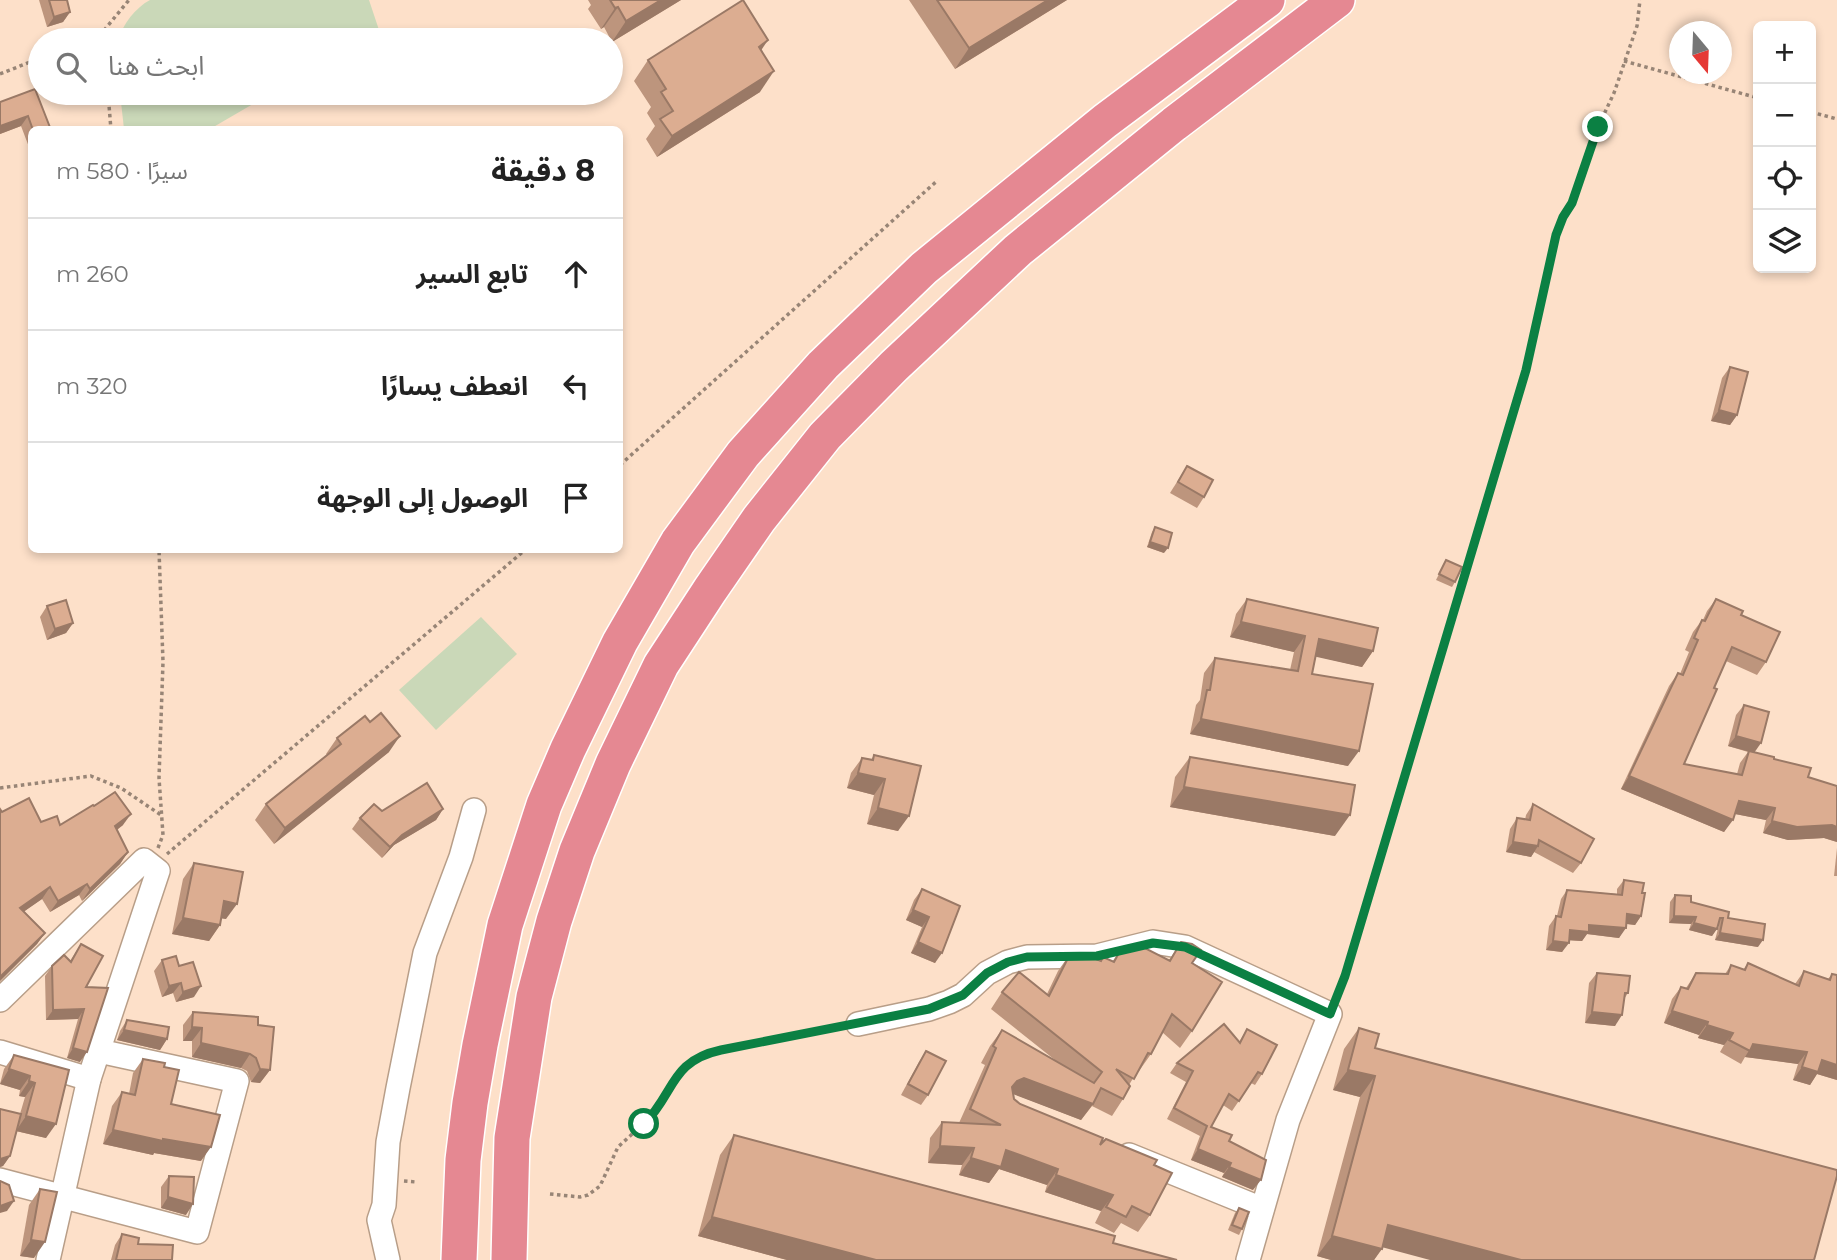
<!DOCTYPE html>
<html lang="ar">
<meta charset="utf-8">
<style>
:root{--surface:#fff;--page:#f2f2f2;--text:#222;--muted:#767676;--line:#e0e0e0}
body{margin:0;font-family:Montserrat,"Noto Sans Arabic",sans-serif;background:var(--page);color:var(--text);direction:rtl}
.controls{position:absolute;right:21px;top:21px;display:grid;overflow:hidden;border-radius:10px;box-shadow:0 4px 10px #0003}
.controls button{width:63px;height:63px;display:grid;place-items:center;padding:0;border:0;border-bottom:2px solid var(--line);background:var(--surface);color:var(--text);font:35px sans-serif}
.compass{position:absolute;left:1669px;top:21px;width:63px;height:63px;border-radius:50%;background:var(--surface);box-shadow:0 4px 10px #0003;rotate:161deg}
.stop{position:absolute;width:21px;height:21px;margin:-16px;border:5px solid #0b8043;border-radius:50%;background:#fff}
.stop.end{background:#0b8043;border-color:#fff;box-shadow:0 2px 7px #0008}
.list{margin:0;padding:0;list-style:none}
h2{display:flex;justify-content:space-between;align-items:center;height:91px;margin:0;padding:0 28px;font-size:30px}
h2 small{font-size:23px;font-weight:400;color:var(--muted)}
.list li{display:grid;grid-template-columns:46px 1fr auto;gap:21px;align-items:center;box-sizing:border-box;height:112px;padding:0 28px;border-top:2px solid var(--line)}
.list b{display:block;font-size:26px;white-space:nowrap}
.list em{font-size:23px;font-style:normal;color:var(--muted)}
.icon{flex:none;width:38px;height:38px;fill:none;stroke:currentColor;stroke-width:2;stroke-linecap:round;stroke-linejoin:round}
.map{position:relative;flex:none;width:1837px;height:1260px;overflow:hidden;direction:ltr}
.search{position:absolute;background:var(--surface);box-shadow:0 4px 10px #0003;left:28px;top:28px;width:595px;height:77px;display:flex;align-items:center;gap:18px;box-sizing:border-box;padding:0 24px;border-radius:38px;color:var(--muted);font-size:26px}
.panel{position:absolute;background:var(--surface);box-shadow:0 4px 10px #0003;left:28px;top:126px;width:595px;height:427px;border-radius:10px;direction:rtl}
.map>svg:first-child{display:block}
.green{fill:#cad8b8}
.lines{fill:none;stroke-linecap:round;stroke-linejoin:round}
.minor-casing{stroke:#b89e88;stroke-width:26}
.highway-casing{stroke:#fff;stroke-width:38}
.path{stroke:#988576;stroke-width:3.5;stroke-dasharray:3.5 3.5;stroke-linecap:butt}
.minor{stroke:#fff;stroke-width:23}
.highway{stroke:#e58892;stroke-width:35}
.wall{fill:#bd957d}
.shaded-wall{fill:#9a7966}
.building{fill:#dcad91;stroke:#9a7966;stroke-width:2}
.route{stroke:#0b8043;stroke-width:9}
</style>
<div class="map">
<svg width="1837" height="1260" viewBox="0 0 1837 1260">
<rect width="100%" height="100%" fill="#fde0c9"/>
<g class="green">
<path d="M150,0H369L379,30L361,40H118C123,24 135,8 150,0Z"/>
<polygon points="120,93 272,93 210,129 124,129"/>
<polygon points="481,617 517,654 436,730 399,690"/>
</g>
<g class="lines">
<defs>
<g id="minor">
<polyline points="0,1000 144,860 158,871 89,1079 48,1260"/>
<polyline points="858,1024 929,1009 949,1002 963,995 987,973 1008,962 1027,957 1097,956 1153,942 1185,947 1330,1014 1288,1120 1248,1260"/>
<polyline points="0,1052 89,1079"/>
<polyline points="1129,1155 1262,1209"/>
<polyline points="0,1180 197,1232 237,1081 99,1051"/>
<polyline points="388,1260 379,1220 384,1205 388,1142 398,1088 425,953 461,857 474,810"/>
</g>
<g id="highway">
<polyline points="459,1260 463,1160 470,1103 480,1045 505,925 544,805 568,749 620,642 678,542 743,454 823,365 924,268 1105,121 1267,0"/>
<polyline points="509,1260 512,1138 534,997 554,921 577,851 613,764 661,665 710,590 759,519 825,436 894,366 1018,250 1174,124 1337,0"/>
</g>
</defs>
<use href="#minor" class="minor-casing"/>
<use href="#highway" class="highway-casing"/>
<g class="path">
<polyline points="86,40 101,34 129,0"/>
<polyline points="1624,61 1758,98"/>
<polyline points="0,74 40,58"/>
<polyline points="108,93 111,130"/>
<polyline points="1811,112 1837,119"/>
<polyline points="620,465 938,180"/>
<polyline points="0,788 91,776 121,788 161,815"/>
<polyline points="158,848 163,835 159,778 163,662 159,550"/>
<polyline points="167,854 525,550"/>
<polyline points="1337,996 1526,370 1556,235 1563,217 1572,203 1598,127 1614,93 1637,26 1640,0"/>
<polyline points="404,1181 416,1182"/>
<polyline points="550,1194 580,1197 588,1195 600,1186 618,1147 653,1115 680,1071 698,1057 721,1050 838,1028"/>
</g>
<use href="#minor" class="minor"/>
<use href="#highway" class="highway"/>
</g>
<g class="wall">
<polygon points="39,0 67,0 70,12 63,22 47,27"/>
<polygon points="588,0 681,0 612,42 604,27 601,29 588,9 591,5"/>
<polygon points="909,0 1067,0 955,69"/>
<polygon points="761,51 760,92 657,157 646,139 655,126 647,113 651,107 634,81 648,60"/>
<polygon points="35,89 51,130 32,130 32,146 29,147 21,126 0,134 0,102"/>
<polygon points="1730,367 1737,415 1730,425 1711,421 1722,378"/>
<polygon points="1187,466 1204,497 1197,508 1170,493"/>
<polygon points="1155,527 1164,553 1147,547 1152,532"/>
<polygon points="1446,560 1455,582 1452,587 1436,580"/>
<polygon points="1247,599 1373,651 1362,667 1316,656 1312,674 1348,766 1190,734 1196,705 1200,700 1204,673 1215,658 1290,670 1294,652 1230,637 1236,614"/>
<polygon points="1716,599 1741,615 1766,662 1757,675 1726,661 1714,688 1684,764 1737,774 1740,763 1748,752 1728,746 1736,715 1744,705 1755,752 1774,759 1808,777 1837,786 1837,842 1824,838 1788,840 1763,833 1766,820 1735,814 1724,832 1621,789 1669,686 1678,673 1680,674 1689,652 1685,650 1693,632 1702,620 1703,620 1707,611"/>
<polygon points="47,606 73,623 66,633 47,640 40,617"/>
<polygon points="370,722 389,752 274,844 255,820 266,804 327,755 326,754 337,738"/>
<polygon points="874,755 921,766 898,831 867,824 874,795 847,788 851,773 862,758 871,760"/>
<polygon points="1190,757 1335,836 1170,807 1175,777"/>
<polygon points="1533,804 1581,863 1573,873 1534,852 1531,857 1506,852 1510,829 1517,818 1525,820 1526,815"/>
<polygon points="94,806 123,825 117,830 128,852 120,864 82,901 79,895 50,912 42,899 24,911 45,933 37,944 0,981 0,809 2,812 41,822 60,825"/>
<polygon points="443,809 436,820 394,845 382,858 352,829 360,818"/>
<polygon points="1837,848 1837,876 1834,876"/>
<polygon points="194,863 226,919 221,918 220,925 209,941 172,934 183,879"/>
<polygon points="1624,880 1642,893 1641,916 1635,925 1626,924 1619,938 1587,934 1582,941 1569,940 1562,952 1546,950 1549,926 1556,916 1557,916 1561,899 1567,890 1617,894 1617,889"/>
<polygon points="922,889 960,906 935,963 911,953 922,927 906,920 914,900"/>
<polygon points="1675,895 1728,918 1758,947 1715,940 1719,925 1712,936 1689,930 1691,924 1669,923 1670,902"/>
<polygon points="1181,942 1192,963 1192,1031 1180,1048 1162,1032 1151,1054 1139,1071 1138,1070 1129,1085 1123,1099 1112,1116 1092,1106 1081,1120 1014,1094 1014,1099 1020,1104 1100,1145 1154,1165 1150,1215 1138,1232 1121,1223 1114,1233 1095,1223 1101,1211 1045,1192 1047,1185 999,1169 989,1183 959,1175 962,1165 928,1163 930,1138 942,1122 959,1123 985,1065 981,1063 990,1046 1002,1030 1055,1060 991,1009 1002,992 1047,994 1058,971 1070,954 1100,961 1103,957 1112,962 1120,951 1169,960"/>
<polygon points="81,944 86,987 80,1062 67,1058 78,1019 46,1020 45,976 52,966 70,961"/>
<polygon points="162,960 179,966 194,997 176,1002 173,993 162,997 154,971"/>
<polygon points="1748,963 1795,984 1804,971 1828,979 1832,974 1837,975 1837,1080 1817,1074 1810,1085 1793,1080 1798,1064 1745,1057 1741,1064 1720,1052 1724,1045 1698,1038 1699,1035 1664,1023 1672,999 1681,987 1686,988 1696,973 1725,974 1731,965 1743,970"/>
<polygon points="1597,973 1628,993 1624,999 1615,1026 1585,1023 1589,983"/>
<polygon points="193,1012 258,1025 270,1070 260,1083 251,1082 247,1071 241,1068 192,1057 192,1041 183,1041 183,1025"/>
<polygon points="127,1020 167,1039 160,1050 117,1040 120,1031"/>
<polygon points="1359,1028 1375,1048 1382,1247 1374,1260 1331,1260 1317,1256 1360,1097 1333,1090 1344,1049"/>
<polygon points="1247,1029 1262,1074 1255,1085 1251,1083 1232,1111 1223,1105 1211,1127 1229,1141 1253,1190 1222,1177 1224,1173 1191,1160 1200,1136 1167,1119 1186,1082 1170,1073 1177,1063 1239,1042"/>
<polygon points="926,1051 928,1095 921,1105 901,1095 919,1062"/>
<polygon points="14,1055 69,1070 46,1138 16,1131 10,1156 3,1166 0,1167 0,1109 20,1114 25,1097 19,1096 20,1090 0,1084 4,1069"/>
<polygon points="143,1059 164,1067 171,1104 201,1161 154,1153 153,1155 103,1144 112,1106 122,1092 129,1094 133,1073"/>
<polygon points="734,1135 1113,1243 1177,1260 787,1260 698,1236 720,1155"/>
<polygon points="169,1176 186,1215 161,1208 161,1187"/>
<polygon points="40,1189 34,1258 20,1256 29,1205"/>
<polygon points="1239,1208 1242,1229 1239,1235 1228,1230 1235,1213"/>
<polygon points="122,1234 138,1244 172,1260 111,1260 115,1245"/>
</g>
<g class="shaded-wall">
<polygon points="661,0 681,0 612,42 626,21"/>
<polygon points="1048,0 1067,0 955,69 969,48"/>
<polygon points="618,7 604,27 601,29 615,8"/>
<polygon points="70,12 63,22 47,27 54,17"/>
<polygon points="768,40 754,61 759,47"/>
<polygon points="774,71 760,92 657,157 672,136"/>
<polygon points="28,116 21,126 0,134 0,126"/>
<polygon points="1719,410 1737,415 1730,425 1711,421"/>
<polygon points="1150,542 1168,548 1164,553 1147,547"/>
<polygon points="1241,622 1305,636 1294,652 1230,637"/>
<polygon points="73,623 66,633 47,640 55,629"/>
<polygon points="1319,639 1373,651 1362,667 1308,655"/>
<polygon points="1201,719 1359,751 1348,766 1190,734"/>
<polygon points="400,736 389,752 274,844 285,828"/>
<polygon points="1736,736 1761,743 1754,753 1728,746"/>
<polygon points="858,773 885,779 874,795 847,788"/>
<polygon points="1629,776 1733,820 1724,832 1621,789"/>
<polygon points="1184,787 1350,815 1335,836 1170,807"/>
<polygon points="1739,801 1775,808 1766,820 1730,813"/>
<polygon points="878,808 909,816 898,831 867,824"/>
<polygon points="443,809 436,820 394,845 382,858 390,847 402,835"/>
<polygon points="131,814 123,825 107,837 115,826"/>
<polygon points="1772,821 1832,825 1837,827 1837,842 1824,838 1788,840 1763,833"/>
<polygon points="1513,842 1538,846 1531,857 1506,852"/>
<polygon points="128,852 120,864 82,901 90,889"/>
<polygon points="87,884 79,895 50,912 58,901"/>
<polygon points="50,887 42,899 12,920 20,908"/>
<polygon points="224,901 237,904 226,919 213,917"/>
<polygon points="913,910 929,917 922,927 906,920"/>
<polygon points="1627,914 1641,916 1635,925 1621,923"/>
<polygon points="1674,916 1696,917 1691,924 1669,923"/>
<polygon points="183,918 220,925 209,941 172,934"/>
<polygon points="1694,923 1717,929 1712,936 1689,930"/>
<polygon points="1589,925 1626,928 1619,938 1587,934 1582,941 1564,940 1570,930"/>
<polygon points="45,933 37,944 0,981 0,977"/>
<polygon points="1720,933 1763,940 1758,947 1715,940"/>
<polygon points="1553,941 1569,943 1562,952 1546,950"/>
<polygon points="918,942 942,953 935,963 911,953"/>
<polygon points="181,983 173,993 162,997 169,986"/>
<polygon points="201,986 194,997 176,1002 183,992"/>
<polygon points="84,1009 78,1019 46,1020 53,1010"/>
<polygon points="1672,1011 1708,1022 1699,1035 1664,1023"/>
<polygon points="1592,1012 1622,1015 1615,1026 1585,1023"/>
<polygon points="1707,1025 1733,1033 1724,1045 1698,1038"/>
<polygon points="192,1027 202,1028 192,1041 183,1041"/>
<polygon points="124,1030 167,1039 160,1050 117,1040"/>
<polygon points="201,1043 250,1054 241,1068 192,1057"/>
<polygon points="1753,1044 1807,1052 1798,1064 1745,1057"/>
<polygon points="73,1048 87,1052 80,1062 67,1058"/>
<polygon points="1822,1060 1837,1065 1837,1080 1817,1074 1810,1085 1793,1080 1802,1067"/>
<polygon points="9,1069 30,1076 20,1090 0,1084"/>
<polygon points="260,1069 270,1070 260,1083 251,1082"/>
<polygon points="1348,1070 1375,1076 1360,1097 1333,1090"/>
<polygon points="1024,1078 1093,1104 1081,1120 1013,1094 1005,1097 1017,1081"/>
<polygon points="29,1081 35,1083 25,1097 19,1096"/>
<polygon points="26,1116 56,1124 46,1138 16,1131"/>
<polygon points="113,1130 211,1147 201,1161 154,1153 153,1155 103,1144"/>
<polygon points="940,1146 974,1148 962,1165 928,1163"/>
<polygon points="1198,1149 1231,1163 1224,1173 1191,1160"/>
<polygon points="1006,1150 1058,1169 1047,1185 999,1169 989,1183 959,1175 971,1158"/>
<polygon points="10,1156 3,1166 0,1167 0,1159"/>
<polygon points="1229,1167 1261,1180 1253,1190 1222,1177"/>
<polygon points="1056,1175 1113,1195 1101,1211 1045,1192"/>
<polygon points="168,1197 193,1204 186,1215 161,1208"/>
<polygon points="14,1201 7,1211 0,1213 0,1206"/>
<polygon points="712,1217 876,1260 787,1260 698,1236"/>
<polygon points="1388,1225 1521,1260 1430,1260 1374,1245"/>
<polygon points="1332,1236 1382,1249 1374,1260 1331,1260 1317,1256"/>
<polygon points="31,1240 45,1242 34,1258 20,1256"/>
</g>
<g class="building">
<polygon points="49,0 67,0 70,12 54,17"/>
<polygon points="610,0 661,0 626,21 618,7 615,8"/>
<polygon points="743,0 768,40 759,47 774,71 672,136 660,119 673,111 661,92 666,89 648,60"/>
<polygon points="937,0 1048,0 969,48"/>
<polygon points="35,89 51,130 33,130 28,116 0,126 0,102"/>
<polygon points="1730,367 1748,372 1737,415 1719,410"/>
<polygon points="1187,466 1213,480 1204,497 1178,482"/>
<polygon points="1155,527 1172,533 1168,548 1150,542"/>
<polygon points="1446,560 1462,567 1455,582 1439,574"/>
<polygon points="1247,599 1378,628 1373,651 1319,639 1312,674 1373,684 1359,751 1201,719 1207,690 1210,690 1215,658 1298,671 1305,636 1241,622"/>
<polygon points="1716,599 1743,611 1741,615 1780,632 1766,662 1732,647 1714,688 1717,689 1684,764 1742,775 1749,751 1774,757 1774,759 1811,768 1808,777 1837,786 1837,827 1832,825 1797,827 1772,821 1775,808 1739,801 1733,820 1629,776 1678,673 1683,675 1698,640 1694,638 1702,620 1705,621"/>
<polygon points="66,600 73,623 55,629 47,606"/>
<polygon points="1744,705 1769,712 1761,743 1736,736"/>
<polygon points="381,713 400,736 285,828 266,804 341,744 337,738 365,716 370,722"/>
<polygon points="874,755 921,766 909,816 878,808 885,779 858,773 862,758 873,760"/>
<polygon points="1190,757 1355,785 1350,815 1184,787"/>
<polygon points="427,783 443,809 402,835 390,847 360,818 374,804 382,811"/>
<polygon points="115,792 131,814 115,826 128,852 90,889 87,884 58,901 50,887 20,908 45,933 0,977 0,809 2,812 29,798 41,822 57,816 60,825 93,805 94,806"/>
<polygon points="1533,804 1594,839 1581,863 1539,840 1538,846 1513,842 1517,818 1530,820"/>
<polygon points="194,863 243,872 237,904 224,901 220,925 183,918"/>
<polygon points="1624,880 1644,883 1642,893 1645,893 1641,916 1627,914 1626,928 1589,925 1589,932 1570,930 1569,943 1553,941 1556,916 1561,917 1567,890 1622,895"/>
<polygon points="922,889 960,906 942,953 918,942 929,917 913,910"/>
<polygon points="1675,895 1691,896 1691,902 1729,912 1728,918 1765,924 1763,940 1720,933 1723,918 1720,918 1717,929 1694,923 1696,917 1674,916"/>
<polygon points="1181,942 1192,944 1201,950 1192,963 1222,982 1192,1031 1172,1014 1151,1054 1148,1053 1134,1079 1116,1069 1130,1086 1123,1099 1101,1088 1093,1104 1024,1078 1017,1081 1012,1087 1014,1099 1020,1104 1103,1138 1100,1145 1106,1139 1157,1160 1154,1165 1172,1173 1150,1215 1132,1206 1126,1217 1106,1207 1113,1195 1056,1175 1058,1169 1006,1150 1001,1167 971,1158 974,1148 940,1146 942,1122 1001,1125 970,1109 996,1048 993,1046 1002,1030 1094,1083 1102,1072 1002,992 1019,972 1049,996 1070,954 1082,954 1101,961 1103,957 1114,962 1120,951 1141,946 1170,961"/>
<polygon points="81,944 103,956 86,987 108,988 87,1052 73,1048 84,1009 53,1010 52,966 64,955 71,962"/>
<polygon points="176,956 179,966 193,962 201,986 183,992 181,983 169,986 162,960"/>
<polygon points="1748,963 1799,986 1804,971 1830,980 1832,974 1837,975 1837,1065 1822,1060 1818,1072 1802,1067 1807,1052 1753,1044 1750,1051 1729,1040 1733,1033 1707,1025 1708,1022 1672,1011 1681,987 1688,989 1696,973 1728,974 1731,965 1745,970"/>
<polygon points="1597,973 1630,976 1628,993 1625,993 1622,1015 1592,1012"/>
<polygon points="193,1012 258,1017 258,1025 274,1027 270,1070 260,1069 256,1058 250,1054 201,1043 202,1028 192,1027"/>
<polygon points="127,1020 169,1027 167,1039 124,1030"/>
<polygon points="1224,1024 1240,1043 1247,1029 1277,1045 1262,1074 1258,1072 1239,1101 1229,1094 1211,1127 1232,1135 1229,1141 1266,1160 1261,1180 1229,1167 1231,1163 1198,1149 1207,1126 1174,1108 1193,1071 1177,1063"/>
<polygon points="1359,1028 1379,1034 1375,1048 1837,1170 1837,1176 1814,1260 1521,1260 1388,1225 1382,1249 1332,1236 1375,1076 1348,1070"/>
<polygon points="926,1051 946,1061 928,1095 908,1084"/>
<polygon points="14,1055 69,1070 56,1124 26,1116 35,1083 29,1081 30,1076 9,1069"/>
<polygon points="143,1059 165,1063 164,1067 179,1070 171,1104 220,1115 211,1147 163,1139 163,1141 113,1130 122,1092 135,1095"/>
<polygon points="0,1109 21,1114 10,1156 0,1159"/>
<polygon points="734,1135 1115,1236 1113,1243 1177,1260 876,1260 712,1217"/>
<polygon points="169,1176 194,1177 193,1204 168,1197"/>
<polygon points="0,1181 9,1185 14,1201 0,1206"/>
<polygon points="40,1189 57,1192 45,1242 31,1240"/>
<polygon points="1239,1208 1249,1212 1242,1229 1232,1225"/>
<polygon points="122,1234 139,1238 138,1244 173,1245 172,1260 116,1260"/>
</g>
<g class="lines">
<path class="route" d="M644,1124C675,1093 670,1061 721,1050L929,1009L963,995L987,973L1008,962L1027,957L1097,956L1153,943L1185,947L1330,1014L1345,976L1526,370L1556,235L1563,217L1572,203L1598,127"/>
</g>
</svg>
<div class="controls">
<button>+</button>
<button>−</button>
<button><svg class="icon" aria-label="locate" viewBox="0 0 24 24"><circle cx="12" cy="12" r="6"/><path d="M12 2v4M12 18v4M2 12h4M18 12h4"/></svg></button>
<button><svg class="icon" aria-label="layers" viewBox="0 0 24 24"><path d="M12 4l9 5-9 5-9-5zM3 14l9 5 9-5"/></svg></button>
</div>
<svg class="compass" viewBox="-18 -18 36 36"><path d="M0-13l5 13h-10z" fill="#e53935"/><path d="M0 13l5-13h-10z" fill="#767676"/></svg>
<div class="stop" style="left:644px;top:1124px"></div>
<div class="stop end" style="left:1598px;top:127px"></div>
<div class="search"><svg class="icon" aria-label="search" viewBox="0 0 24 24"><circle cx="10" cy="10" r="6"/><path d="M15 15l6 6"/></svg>ابحث هنا</div>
<section class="panel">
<h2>8 دقيقة<small>سيرًا · 580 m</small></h2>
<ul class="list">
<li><svg class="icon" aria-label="ahead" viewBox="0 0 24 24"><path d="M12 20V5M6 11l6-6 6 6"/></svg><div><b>تابع السير</b></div><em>260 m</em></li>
<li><svg class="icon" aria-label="left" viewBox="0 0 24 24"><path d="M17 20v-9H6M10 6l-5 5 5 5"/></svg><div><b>انعطف يسارًا</b></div><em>320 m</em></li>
<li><svg class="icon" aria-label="arrive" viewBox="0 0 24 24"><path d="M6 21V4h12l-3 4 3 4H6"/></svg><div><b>الوصول إلى الوجهة</b></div></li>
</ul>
</section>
</div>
